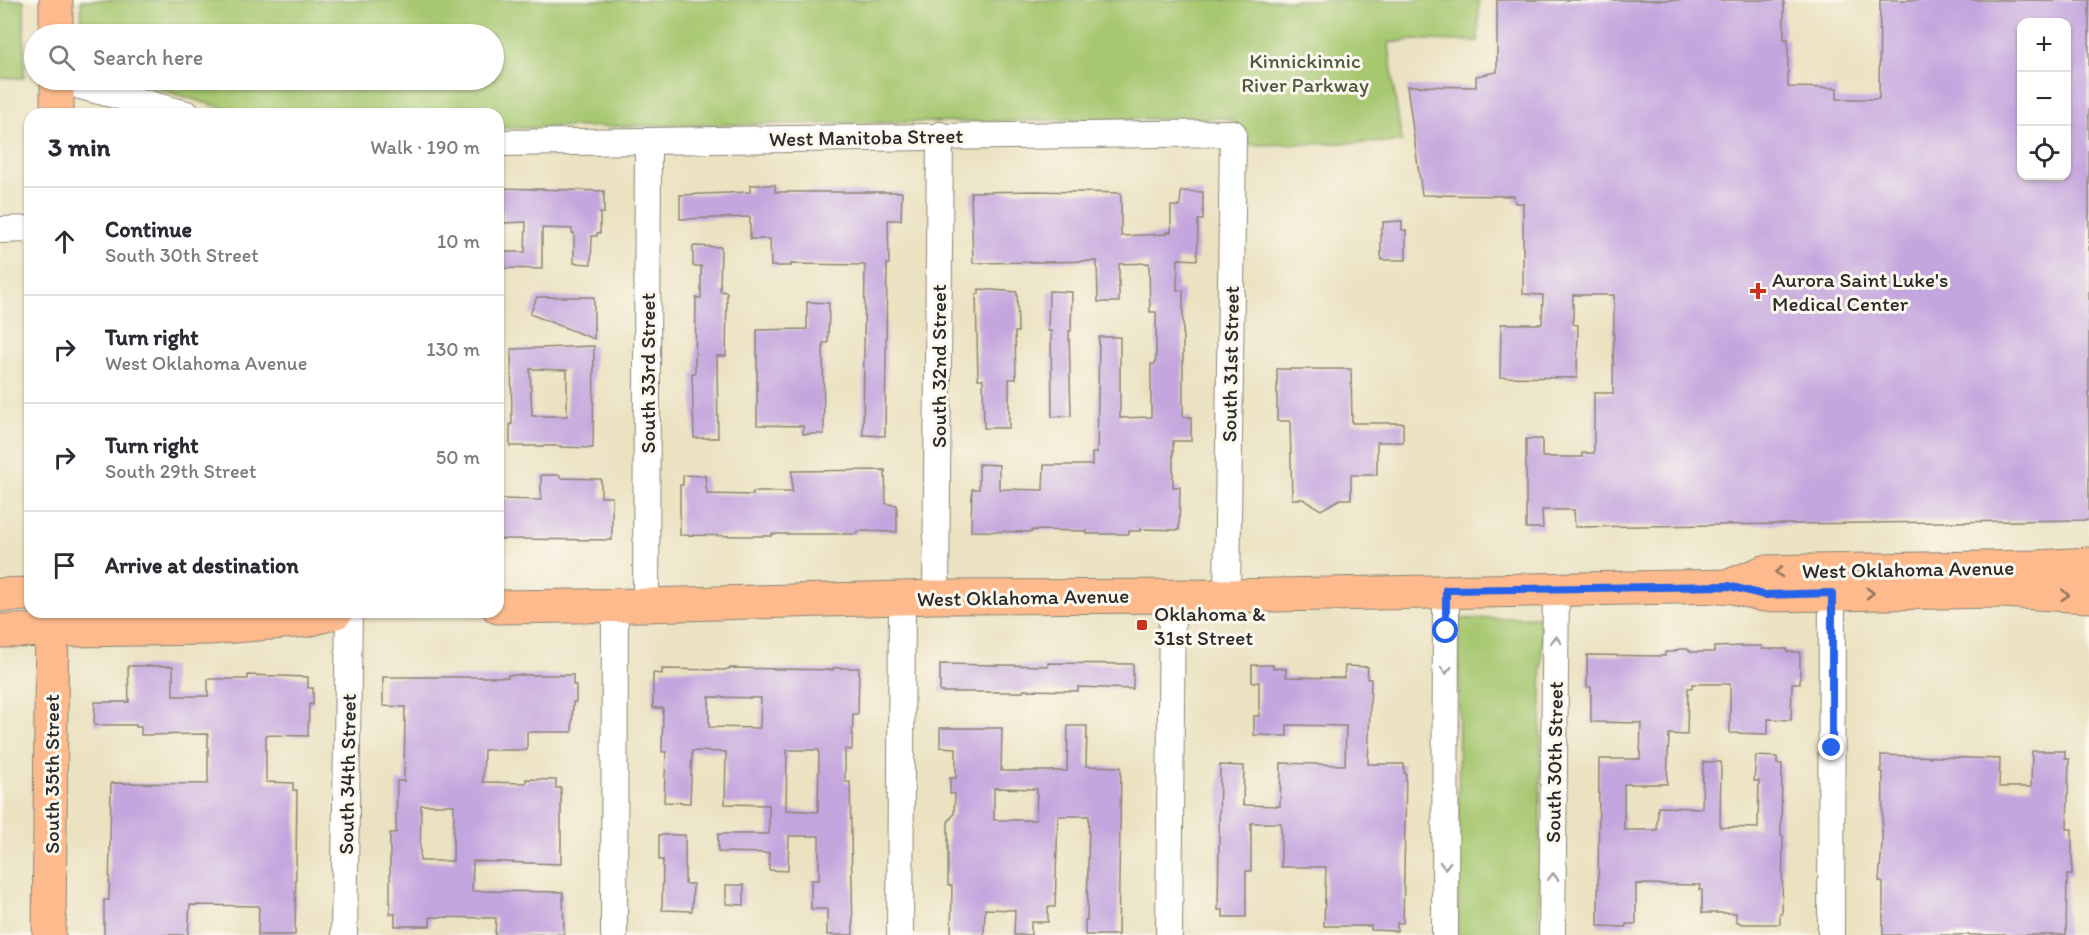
<!DOCTYPE html>
<meta charset="utf-8">
<style>
:root{--surface:#fff;--page:#f7f7f7;--text:#2b2b33;--muted:#7c7c81;--line:#e1e1e2}
body{margin:0;font-family:Itim,sans-serif;background:var(--page);color:var(--text)}
.controls{position:absolute;right:18px;top:18px;display:grid;overflow:hidden;border-radius:12px;box-shadow:0 2px 4px #0004}
.controls button{width:54px;height:54px;display:grid;place-items:center;padding:0;border:0;border-bottom:2px solid var(--line);background:var(--surface);color:var(--text);font:30px sans-serif}
.stop{position:absolute;width:18px;height:18px;margin:-14px;border:4px solid #2563eb;border-radius:50%;background:#fff}
.stop.end{background:#2563eb;border-color:#fff;box-shadow:0 2px 6px #0008}
.list{margin:0;padding:0;list-style:none}
h2{display:flex;justify-content:space-between;align-items:center;height:78px;margin:0;padding:0 24px;font-size:26px}
h2 small{font-size:20px;font-weight:400;color:var(--muted)}
.list li{display:grid;grid-template-columns:39px 1fr auto;gap:18px;align-items:center;box-sizing:border-box;height:108px;padding:0 24px;border-top:2px solid var(--line)}
.list b{display:block;font-size:22px;white-space:nowrap}
.list p{margin:0;font-size:20px;white-space:nowrap;color:var(--muted)}
.list em{font-size:20px;font-style:normal;color:var(--muted)}
.icon{flex:none;width:33px;height:33px;fill:none;stroke:currentColor;stroke-width:2;stroke-linecap:round;stroke-linejoin:round}
.map{position:relative;flex:none;width:2089px;height:935px;overflow:hidden}
.search{position:absolute;background:var(--surface);box-shadow:0 2px 4px #0004;left:24px;top:24px;width:480px;height:66px;display:flex;align-items:center;gap:15px;box-sizing:border-box;padding:0 21px;border-radius:33px;color:var(--muted);font-size:22px}
.panel{position:absolute;background:var(--surface);box-shadow:0 2px 4px #0004;left:24px;top:108px;width:480px;height:510px;border-radius:18px}
.map>svg:first-child{display:block}
.green{fill:#a7c871;stroke:#697a4e;stroke-width:1.5}
.building{fill:#c4a6de;fill-rule:evenodd}
.lines{fill:none;stroke-linecap:round;stroke-linejoin:round}
.minor-casing{stroke:#8b8676;stroke-width:28}
.major-casing{stroke:#8b8676;stroke-width:35}
.minor{stroke:#fff;stroke-width:26}
.major{stroke:#fcba8d;stroke-width:33}
.oneway{stroke:#94725c}
.oneway2{stroke:#a0a0a0}
.route{stroke:#2563eb;stroke-width:8}
.poi-dot{fill:#c8321e;stroke:#fbf7ec;stroke-width:2}
.labels{text-anchor:middle;dominant-baseline:central;stroke-width:6;stroke-linejoin:round;paint-order:stroke}
.park-label{font-size:21px;fill:#505a40;stroke:#fbf7ec}
.street-label{font-size:21px;fill:#2b2b2b;stroke:#fbf7ec}
.poi-label{font-size:21px;fill:#2b2b2b;stroke:#fbf7ec;text-anchor:start}
</style>
<div class="map">
<svg width="2089" height="935" viewBox="0 0 2089 935">
<rect width="100%" height="100%" fill="#fbf7ec"/>
<filter id="ink" filterUnits="userSpaceOnUse"><feTurbulence type="fractalNoise" baseFrequency=".0167" numOctaves="2"/><feDisplacementMap in="SourceGraphic" scale="12" xChannelSelector="R" yChannelSelector="G"/><feConvolveMatrix kernelMatrix="1 2 1 2 8 2 1 2 1" color-interpolation-filters="sRGB"/></filter>
<filter id="wash" filterUnits="userSpaceOnUse"><feTurbulence type="fractalNoise" baseFrequency=".008" numOctaves="4" result="noise"/><feDisplacementMap in="SourceGraphic" scale="24" xChannelSelector="R" yChannelSelector="G"/><feGaussianBlur stdDeviation="1.35" result="paint"/><feColorMatrix in="noise" values="0 0 0 0 0 0 0 0 0 0 0 0 0 0 0 0 0 1.4 0 .05"/><feComposite in="paint" operator="in"/></filter>
<g filter="url(#wash)">
<rect width="100%" height="100%" fill="#ebe2c1"/>
<g class="green">
<rect x="0" y="0" width="24" height="78"/>
<path d="M81,0H1479L1478,41L1412,40L1389,43L1394,90L1402,142L1248,145C1248,130 1238,123 1226,118L498,128V114H243L127,80H494V34H82Z"/>
<polygon points="1542,617 1539,935 1458,935 1459,619"/>
</g>
<g id="blocks">
<g class="building">
<path d="M1497,0H1784V39H1788V87L1837,88V99H1879L1880,0H2089V520L1575,527L1574,510H1542L1543,528H1526V439H1542V457H1582V453H1594V393H1613L1614,295H1573V324L1578,325L1577,378L1500,377L1501,324H1542L1543,295L1523,294V203H1515L1514,196L1422,195L1407,86L1476,87V76L1497,72ZM2022,22H2067V176H2022Z"/>
<polygon points="750,185 775,185 775,192 902,192 901,220 888,220 889,264 887,264 885,436 863,435 865,265 791,264 791,266 771,266 770,239 750,239 750,217 680,219 680,195 750,192"/>
<polygon points="498,188 604,191 604,213 600,213 600,233 597,233 597,236 592,236 591,264 574,263 574,233 572,233 572,229 542,228 542,269 498,268 498,252 525,252 526,222 504,223 504,211 498,211"/>
<polygon points="1036,191 1121,193 1121,236 1167,234 1167,232 1171,232 1171,206 1180,206 1181,191 1203,192 1203,220 1198,220 1197,260 1178,259 1177,290 1183,290 1183,417 1191,417 1191,441 1173,441 1173,487 1180,487 1179,530 1140,529 1140,531 1129,531 1129,534 1087,534 1087,531 1032,530 1032,532 971,531 972,489 979,489 979,464 999,465 999,489 1043,490 1044,465 1092,465 1092,453 1097,453 1099,337 1120,337 1120,418 1151,417 1151,364 1155,364 1156,356 1156,312 1150,312 1149,263 1119,264 1119,302 1098,302 1097,261 973,263 971,192"/>
<polygon points="1402,221 1402,230 1406,230 1406,260 1381,260 1381,229 1383,229 1383,222"/>
<polygon points="693,246 721,247 720,291 727,292 726,356 717,356 718,438 694,438 692,373 695,373 696,298 701,298 701,266 693,266"/>
<polygon points="979,289 1017,292 1018,332 1015,332 1016,379 1009,379 1009,428 984,428 983,379 978,379 976,294 979,294"/>
<polygon points="1049,291 1072,292 1071,331 1069,331 1071,416 1052,417 1051,331 1048,331"/>
<polygon points="537,297 594,297 594,339 530,314"/>
<polygon points="807,302 829,303 828,343 823,343 824,434 803,434 803,426 757,425 757,330 807,329"/>
<path d="M594,346L593,448L561,447V446H510V424H512L511,349ZM530,369L567,370V416H532Z"/>
<polygon points="1277,369 1351,369 1352,423 1403,423 1403,442 1377,442 1377,475 1351,475 1351,499 1340,499 1321,510 1303,499 1292,499 1290,421 1277,421"/>
<polygon points="885,470 886,504 897,505 897,532 857,531 857,534 772,534 772,536 743,536 680,535 680,485 683,485 683,475 705,476 707,494 753,495 753,492 792,492 792,471"/>
<polygon points="541,475 560,475 560,478 601,479 601,497 612,497 612,540 498,539 498,499 541,500"/>
<polygon points="1744,646 1762,646 1762,649 1787,649 1787,652 1800,652 1800,683 1792,683 1791,720 1768,719 1768,734 1730,733 1730,684 1692,684 1692,688 1688,688 1687,735 1669,734 1667,784 1624,784 1624,830 1657,830 1658,807 1702,808 1703,762 1721,762 1720,827 1758,828 1759,781 1754,781 1756,756 1777,757 1777,764 1782,764 1781,835 1783,836 1782,914 1780,914 1780,924 1742,924 1736,921 1736,913 1702,913 1702,890 1699,890 1700,885 1636,884 1636,924 1626,924 1626,927 1598,926 1599,759 1640,759 1641,723 1591,722 1591,687 1587,687 1587,655 1665,656 1665,652 1673,652 1679,649 1687,649 1692,652 1714,652 1714,647"/>
<polygon points="1048,663 1133,664 1133,689 1078,687 1078,691 1024,690 1023,692 940,692 940,664 1048,666"/>
<polygon points="1252,665 1273,665 1273,668 1286,669 1286,677 1344,678 1345,666 1368,667 1367,679 1371,679 1368,764 1404,764 1404,773 1406,773 1403,923 1397,923 1397,931 1371,930 1371,926 1324,926 1326,867 1281,867 1281,823 1251,823 1251,871 1246,871 1246,917 1223,917 1223,910 1218,910 1220,765 1244,766 1243,805 1280,806 1281,763 1345,765 1346,726 1287,725 1287,736 1254,735 1254,716 1259,716 1259,682 1252,682"/>
<polygon points="128,666 173,666 173,696 208,696 208,679 248,679 248,675 308,677 308,688 313,688 313,705 309,704 308,736 266,735 266,782 293,783 293,790 297,790 295,935 258,935 259,906 190,905 188,935 104,935 104,900 109,900 111,783 208,784 208,734 141,735 141,727 136,727 136,725 94,725 95,702 129,702"/>
<path d="M731,668L833,670V668H859L858,714H853L852,750L845,749V782H850L853,935H827V909H811V880H819V836H789L788,871L769,870V853L718,852V834H769V805L725,804L726,752L692,751L690,803L664,802L666,752H662L663,708H653V673L662,674V669L724,670ZM709,697L761,698L760,728L709,727ZM787,750H819L818,812L786,810Z"/>
<path d="M508,675H573V685H576V702H573L572,732H527V750H484L483,782L526,783V779L556,780V788H561V864L473,861L472,891L563,892L564,934L495,935L496,918L430,917V926H395V914H390V833H396L397,781H404L405,707L383,706V677H508ZM421,805H454L453,861H420Z"/>
<path d="M1068,726H1087L1086,766L1121,767L1118,935H1085V920H1087L1089,816H1058L1055,907H1048V922H1031V935H1014L1015,910L985,909L984,935H951L952,886L948,885V822L954,814L955,794H950V778H956V748L940,747V728H1002L1001,771H1067ZM994,788L1037,789L1036,820H994Z"/>
<polygon points="2032,751 2065,751 2065,759 2069,759 2067,829 2072,829 2072,875 2067,875 2066,935 1883,935 1883,883 1879,881 1882,844 1883,772 1881,772 1881,755 2000,759 1999,787 2031,787"/>
<polygon points="659,835 685,835 685,884 693,884 692,911 662,910 663,860 659,860"/>
<polygon points="726,885 744,885 744,905 726,904"/>
</g>
</g>
</g>
<g filter="url(#ink)">
<use href="#blocks" fill-opacity="0" stroke="#8b8676" stroke-width="1.5"/>
<g class="lines">
<defs>
<g id="minor">
<polyline points="57,80 187,114"/>
<polyline points="498,143 1233,133 1227,596"/>
<polyline points="0,230 30,229"/>
<polyline points="936,597 940,135"/>
<polyline points="646,605 648,141"/>
<polyline points="344,935 349,612"/>
<polyline points="614,935 615,605"/>
<polyline points="900,935 902,599"/>
<polyline points="1169,935 1172,595"/>
<polyline points="1445,935 1446,590"/>
<polyline points="1552,935 1556,589"/>
<polyline points="1831,935 1832,577"/>
</g>
<g id="major">
<polyline points="56,0 56,34"/>
<polyline points="57,114 57,80"/>
<polyline points="1729,586 1764,572 2035,567 2089,564"/>
<polyline points="0,595 30,594"/>
<polyline points="498,607 646,605 936,597 1227,596 1729,586 1764,595 2000,591 2089,596"/>
<polyline points="0,631 209,628 308,620 336,612"/>
<polyline points="49,935 52,612"/>
</g>
</defs>
<use href="#minor" class="minor-casing"/>
<use href="#major" class="major-casing"/>
<use href="#minor" class="minor"/>
<use href="#major" class="major"/>
</g>
<defs><path id="oneway-chevron" d="M-2-3.5L2.5 0L-2 3.5" fill="none" stroke-width="1.6" stroke-linecap="round" stroke-linejoin="round" transform="scale(1.5)"/></defs>
<g class="oneway">
<use href="#oneway-chevron" transform="translate(1779 572) rotate(178)"/>
<use href="#oneway-chevron" transform="translate(1870 593) rotate(-1)"/>
<use href="#oneway-chevron" transform="translate(2065 595) rotate(3)"/>
</g>
<g class="oneway2">
<use href="#oneway-chevron" transform="translate(1556 640) rotate(-89)"/>
<use href="#oneway-chevron" transform="translate(1446 670) rotate(90)"/>
<use href="#oneway-chevron" transform="translate(1445 865) rotate(90)"/>
<use href="#oneway-chevron" transform="translate(1553 877) rotate(-89)"/>
</g>
</g>
<g class="lines" filter="url(#ink)">
<polyline class="route" points="1446,631 1446,590 1729,586 1764,595 1832,593 1832,748"/>
</g>
<g class="poi-dot">
<path d="M1755 282h6v6h6v6h-6v6h-6v-6h-6v-6h6z"/>
<rect x="1136" y="619" width="12" height="12" rx="3"/>
</g>
<g class="labels">
<g class="park-label">
<text x="1305" y="60">Kinnickinnic<tspan x="1305" dy="24">River Parkway</tspan></text>
</g>
<g class="street-label">
<text transform="translate(866 137) rotate(-1)">West Manitoba Street</text>
<text transform="translate(1230 364) rotate(-89)">South 31st Street</text>
<text transform="translate(938 366) rotate(-90)">South 32nd Street</text>
<text transform="translate(647 373) rotate(-90)">South 33rd Street</text>
<text transform="translate(1908 569) rotate(-1)">West Oklahoma Avenue</text>
<text transform="translate(1023 597) rotate(-1)">West Oklahoma Avenue</text>
<text transform="translate(1554 762) rotate(-89)">South 30th Street</text>
<text transform="translate(51 774) rotate(-90)">South 35th Street</text>
<text transform="translate(347 774) rotate(-89)">South 34th Street</text>
</g>
<g class="poi-label">
<text x="1772" y="279">Aurora Saint Luke's<tspan x="1772" dy="24">Medical Center</tspan></text>
<text x="1154" y="613">Oklahoma &amp;<tspan x="1154" dy="24">31st Street</tspan></text>
</g>
</g>
</svg>
<div class="controls">
<button>+</button>
<button>−</button>
<button><svg class="icon" aria-label="locate" viewBox="0 0 24 24"><circle cx="12" cy="12" r="6"/><path d="M12 2v4M12 18v4M2 12h4M18 12h4"/></svg></button>
</div>
<div class="stop" style="left:1446px;top:631px"></div>
<div class="stop end" style="left:1832px;top:748px"></div>
<div class="search"><svg class="icon" aria-label="search" viewBox="0 0 24 24"><circle cx="10" cy="10" r="6"/><path d="M15 15l6 6"/></svg>Search here</div>
<section class="panel">
<h2>3 min<small>Walk · 190 m</small></h2>
<ul class="list">
<li><svg class="icon" aria-label="ahead" viewBox="0 0 24 24"><path d="M12 20V5M6 11l6-6 6 6"/></svg><div><b>Continue</b><p>South 30th Street</p></div><em>10 m</em></li>
<li><svg class="icon" aria-label="right" viewBox="0 0 24 24"><path d="M7 20v-9h11M14 6l5 5-5 5"/></svg><div><b>Turn right</b><p>West Oklahoma Avenue</p></div><em>130 m</em></li>
<li><svg class="icon" aria-label="right" viewBox="0 0 24 24"><path d="M7 20v-9h11M14 6l5 5-5 5"/></svg><div><b>Turn right</b><p>South 29th Street</p></div><em>50 m</em></li>
<li><svg class="icon" aria-label="arrive" viewBox="0 0 24 24"><path d="M6 21V4h12l-3 4 3 4H6"/></svg><div><b>Arrive at destination</b></div></li>
</ul>
</section>
</div>
